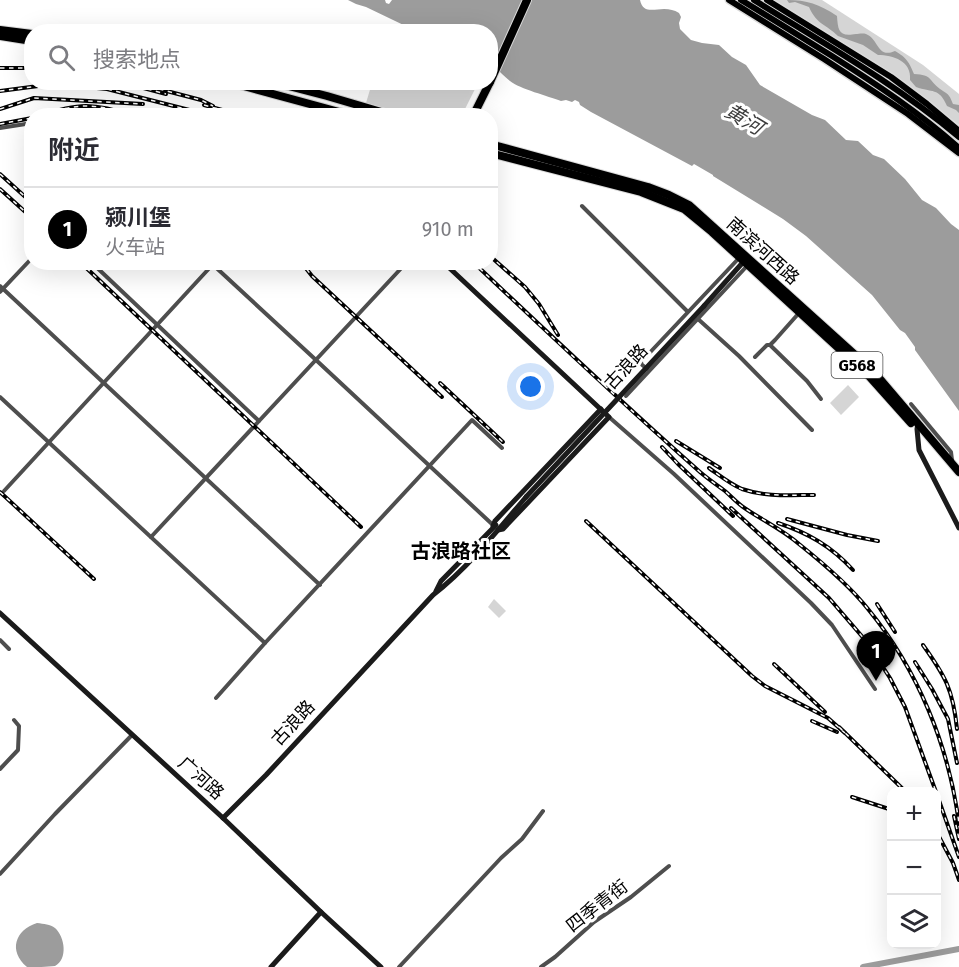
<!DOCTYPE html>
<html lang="zh">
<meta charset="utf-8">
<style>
:root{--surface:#fff;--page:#f2f2f3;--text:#2b2b33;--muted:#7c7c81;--line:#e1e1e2;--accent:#000}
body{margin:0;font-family:"Fira Sans","Noto Sans SC",sans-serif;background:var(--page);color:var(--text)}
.controls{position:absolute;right:18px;bottom:18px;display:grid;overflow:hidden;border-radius:12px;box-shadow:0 6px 24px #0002}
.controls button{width:54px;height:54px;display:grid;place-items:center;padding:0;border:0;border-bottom:2px solid var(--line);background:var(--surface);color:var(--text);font:30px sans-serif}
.you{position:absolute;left:531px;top:387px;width:21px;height:21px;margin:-15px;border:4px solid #fff;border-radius:50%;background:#1a73e8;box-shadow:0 0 0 9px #1a73e833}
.badge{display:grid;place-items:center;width:39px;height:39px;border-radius:50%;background:var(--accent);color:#fff;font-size:20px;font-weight:700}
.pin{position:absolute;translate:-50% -50px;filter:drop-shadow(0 2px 3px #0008)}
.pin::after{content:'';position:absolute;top:32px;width:21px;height:18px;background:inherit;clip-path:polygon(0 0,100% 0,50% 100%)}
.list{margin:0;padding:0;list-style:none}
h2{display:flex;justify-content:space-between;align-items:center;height:78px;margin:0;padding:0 24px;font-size:26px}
h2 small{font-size:20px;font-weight:400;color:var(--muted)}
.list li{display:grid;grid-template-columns:39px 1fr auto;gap:18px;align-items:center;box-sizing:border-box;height:84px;padding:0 24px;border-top:2px solid var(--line)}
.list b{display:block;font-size:22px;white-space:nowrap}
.list p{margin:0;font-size:20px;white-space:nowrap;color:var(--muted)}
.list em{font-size:20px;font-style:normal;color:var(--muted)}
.icon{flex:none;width:33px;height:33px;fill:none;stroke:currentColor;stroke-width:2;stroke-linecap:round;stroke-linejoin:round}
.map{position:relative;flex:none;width:959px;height:967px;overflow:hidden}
.search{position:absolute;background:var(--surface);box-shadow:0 6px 24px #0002;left:24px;top:24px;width:474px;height:66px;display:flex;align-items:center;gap:15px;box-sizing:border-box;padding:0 21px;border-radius:24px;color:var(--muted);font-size:22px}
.panel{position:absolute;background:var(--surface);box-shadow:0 6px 24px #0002;left:24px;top:108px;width:474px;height:162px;border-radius:24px}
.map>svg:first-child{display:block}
.green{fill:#d5d5d5}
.water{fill:#9c9c9c}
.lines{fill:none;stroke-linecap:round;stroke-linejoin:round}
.river{stroke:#9c9c9c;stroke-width:6}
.primary-casing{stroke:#dbdbdb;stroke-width:9}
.highway-casing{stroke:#dbdbdb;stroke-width:10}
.street{stroke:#4e4e4e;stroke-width:4}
.secondary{stroke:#1b1b1b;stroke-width:5}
.primary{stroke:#000;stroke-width:6}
.highway{stroke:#000;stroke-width:8}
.rail-casing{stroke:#000;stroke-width:4}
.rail{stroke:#fff;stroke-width:1.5;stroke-dasharray:4.5;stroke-linecap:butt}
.secondary-bridge{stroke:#1b1b1b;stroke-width:5}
.labels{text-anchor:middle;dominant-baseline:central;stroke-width:6;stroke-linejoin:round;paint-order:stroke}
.shield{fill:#fff;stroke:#4c4c4c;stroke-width:1.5}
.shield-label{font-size:16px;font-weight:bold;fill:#000}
.street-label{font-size:18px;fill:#000;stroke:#fff}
.water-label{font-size:20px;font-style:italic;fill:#3d3d3d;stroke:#fff}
.neighbourhood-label{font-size:20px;font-weight:bold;fill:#000;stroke:#fff}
</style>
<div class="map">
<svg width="959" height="967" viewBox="0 0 959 967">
<rect width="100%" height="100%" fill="#fff"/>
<g class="green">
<polygon points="774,0 822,0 923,65 959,94 959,125 896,77"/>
<polygon points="372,83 478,83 462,115 411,115 366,103"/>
<polygon points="848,385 859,397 841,415 830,403"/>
<polygon points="494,599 506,611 499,618 488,607"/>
</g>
<g class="water">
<path d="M348,0H385L386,3L389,4L392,0H640C643,14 654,9 664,9C670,9 674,10 679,13L681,17L679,23L680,29L691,40L702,43L719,45L732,57L746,65L760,85L812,115L825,120L846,140L858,141L873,155L884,159L905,179L922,200L936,208L951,224L959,230V411L915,350V347L905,333L900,330L872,295L806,236L783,219L713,176V175L694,164L692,166L591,112L580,105L579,102L575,100L572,102L566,100L561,101C548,96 520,89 510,81C502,75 501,71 491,66L490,32L416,31L366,7L356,4Z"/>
<path d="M787,0C807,0 819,4 837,16C838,31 839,37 856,34C858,34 863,33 866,34C879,39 877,59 895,51C907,58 909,62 914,74C933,75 928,80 940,89C949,95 949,94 953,104L959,105V113L956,110L947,106C939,87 932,93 916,87L910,80C912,61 893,55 878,55L863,45L838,36C826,24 817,25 809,7L795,2L789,3Z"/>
<path d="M37,923C44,924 50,924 55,928C65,937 68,959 55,966C48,967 35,967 27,967C8,951 15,930 37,923Z"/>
</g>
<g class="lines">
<polyline class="river" points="863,967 959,949"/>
<defs>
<g id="primary">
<polyline points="729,0 824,59 908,114 959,153"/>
<path d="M741,0C771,18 801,37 832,56C876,84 920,113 959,148"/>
<path d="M754,0C823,43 896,84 959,137"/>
<polyline points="767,0 891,77 927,104 959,131"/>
</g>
<g id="highway">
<polyline points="0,30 32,34"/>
<polyline points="0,36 32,41"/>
<polyline points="229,82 354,116"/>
<polyline points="273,82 327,96 395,116"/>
<polyline points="490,82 527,0"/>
<polyline points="473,116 490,82"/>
<polyline points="490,144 648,187 669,195 689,205 874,372 959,472"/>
<polyline points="490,153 641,192 684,209 712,232 869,376 911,423"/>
</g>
</defs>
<use href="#primary" class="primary-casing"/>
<use href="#highway" class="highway-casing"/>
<g class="street">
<polyline points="0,128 32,123"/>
<polyline points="582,206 687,311"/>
<polyline points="91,262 259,421"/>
<polyline points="210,262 316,360 493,525"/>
<polyline points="0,286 320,585"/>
<polyline points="0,292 32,258"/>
<polyline points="799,313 775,340 770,345 807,381 821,399"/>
<polyline points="698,319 739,356 812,430"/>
<polyline points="755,357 767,345 770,345"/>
<polyline points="647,369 640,363 740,257"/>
<polyline points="626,396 747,266"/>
<polyline points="0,397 265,643"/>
<polyline points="911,404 951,452 952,460"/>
<polyline points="609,417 674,474 811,603 832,625 875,689"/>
<polyline points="4,491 215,262"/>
<polyline points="151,537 407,262"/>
<polyline points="0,640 9,649"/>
<polyline points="216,698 265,643 472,420 502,448"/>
<polyline points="0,769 18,750 19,726 14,720"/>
<polyline points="0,874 55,814 132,735"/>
<polyline points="399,967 501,858 522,839 543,811"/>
<polyline points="541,967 555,957 594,922 631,897 669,866"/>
</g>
<g class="secondary">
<polyline points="443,262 609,417 503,529 498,530"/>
<polyline points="704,306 745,260"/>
<polyline points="918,424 917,429 919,450 959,528"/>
<polyline points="493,526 495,521 601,409"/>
<polyline points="436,591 441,581 496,525"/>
<polyline points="0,613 223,818 321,912 381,967"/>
<path d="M223,818L266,775L433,595C468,568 498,530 526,497"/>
<polyline points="271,967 321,912"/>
</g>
<use href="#primary" class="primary"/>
<use href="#highway" class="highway"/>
<defs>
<g id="rail">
<polyline points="0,68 32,68"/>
<polyline points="121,82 166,94"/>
<polyline points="159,89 201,100 213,106"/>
<polyline points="0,91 46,85 76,86 107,89 213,116"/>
<polyline points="204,105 244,116"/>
<polyline points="0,109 34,98 143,104"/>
<path d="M39,116C54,111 71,106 86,106C102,106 119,111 133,116"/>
<polyline points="0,124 32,118"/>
<polyline points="0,174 32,203"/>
<polyline points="0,189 32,218"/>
<polyline points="490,256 525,287 539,304 558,335"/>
<polyline points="80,262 361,527"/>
<polyline points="301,262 312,276 442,397"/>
<path d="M473,262C548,333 623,404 700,472C708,479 717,485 725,491C732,497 738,504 746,509C764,521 783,530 799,544C824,564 849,585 868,609C918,670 949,746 959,824"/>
<polyline points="440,383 503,442"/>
<polyline points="676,441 720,468"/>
<polyline points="662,447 678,464 733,516"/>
<path d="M709,468C719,475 730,484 742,489C765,497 790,495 814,495"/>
<polyline points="0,492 94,579"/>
<polyline points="731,508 829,598 866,641 890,678 905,707 936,792"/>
<polyline points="787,519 847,535 878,541"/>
<polyline points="586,521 752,676 765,686 828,718 845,733"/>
<path d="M778,523C808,533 831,546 853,570"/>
<polyline points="877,604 895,632"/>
<path d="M923,645C945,676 953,689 957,729"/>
<polyline points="915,662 932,689 948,719 957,763"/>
<polyline points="774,664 825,712"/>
<polyline points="812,721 837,732"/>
<polyline points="839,727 906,792"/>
<polyline points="936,792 959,857"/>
<polyline points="852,797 892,810"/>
<polyline points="954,816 959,839"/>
<polyline points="936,831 953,863 959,880"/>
</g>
</defs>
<use href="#rail" class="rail-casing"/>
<use href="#rail" class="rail"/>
<polyline class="secondary-bridge" points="526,497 704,306"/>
</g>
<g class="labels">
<rect class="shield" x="831.5" y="352" width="51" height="26" rx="4.5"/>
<g class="shield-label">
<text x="857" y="365">G568</text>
</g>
<g class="street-label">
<text transform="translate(763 251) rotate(42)">南滨河西路</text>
<text transform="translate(626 367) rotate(-47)">古浪路</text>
<text transform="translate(293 723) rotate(-47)">古浪路</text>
<text transform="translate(201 778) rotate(42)">广河路</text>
<text transform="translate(597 906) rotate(-38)">四季青街</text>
</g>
<g class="water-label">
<text transform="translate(744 119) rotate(31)">黄河</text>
</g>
<g class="neighbourhood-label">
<text x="461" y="551">古浪路社区</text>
</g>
</g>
</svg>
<div class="controls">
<button>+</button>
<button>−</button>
<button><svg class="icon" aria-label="layers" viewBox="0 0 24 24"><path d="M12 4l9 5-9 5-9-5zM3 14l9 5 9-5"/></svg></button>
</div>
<div class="you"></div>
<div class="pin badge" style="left:876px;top:681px">1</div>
<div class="search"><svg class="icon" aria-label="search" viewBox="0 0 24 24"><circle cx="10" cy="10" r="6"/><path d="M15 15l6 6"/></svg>搜索地点</div>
<section class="panel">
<h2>附近<small></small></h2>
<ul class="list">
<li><span class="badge">1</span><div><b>颍川堡</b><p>火车站</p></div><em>910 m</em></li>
</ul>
</section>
</div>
